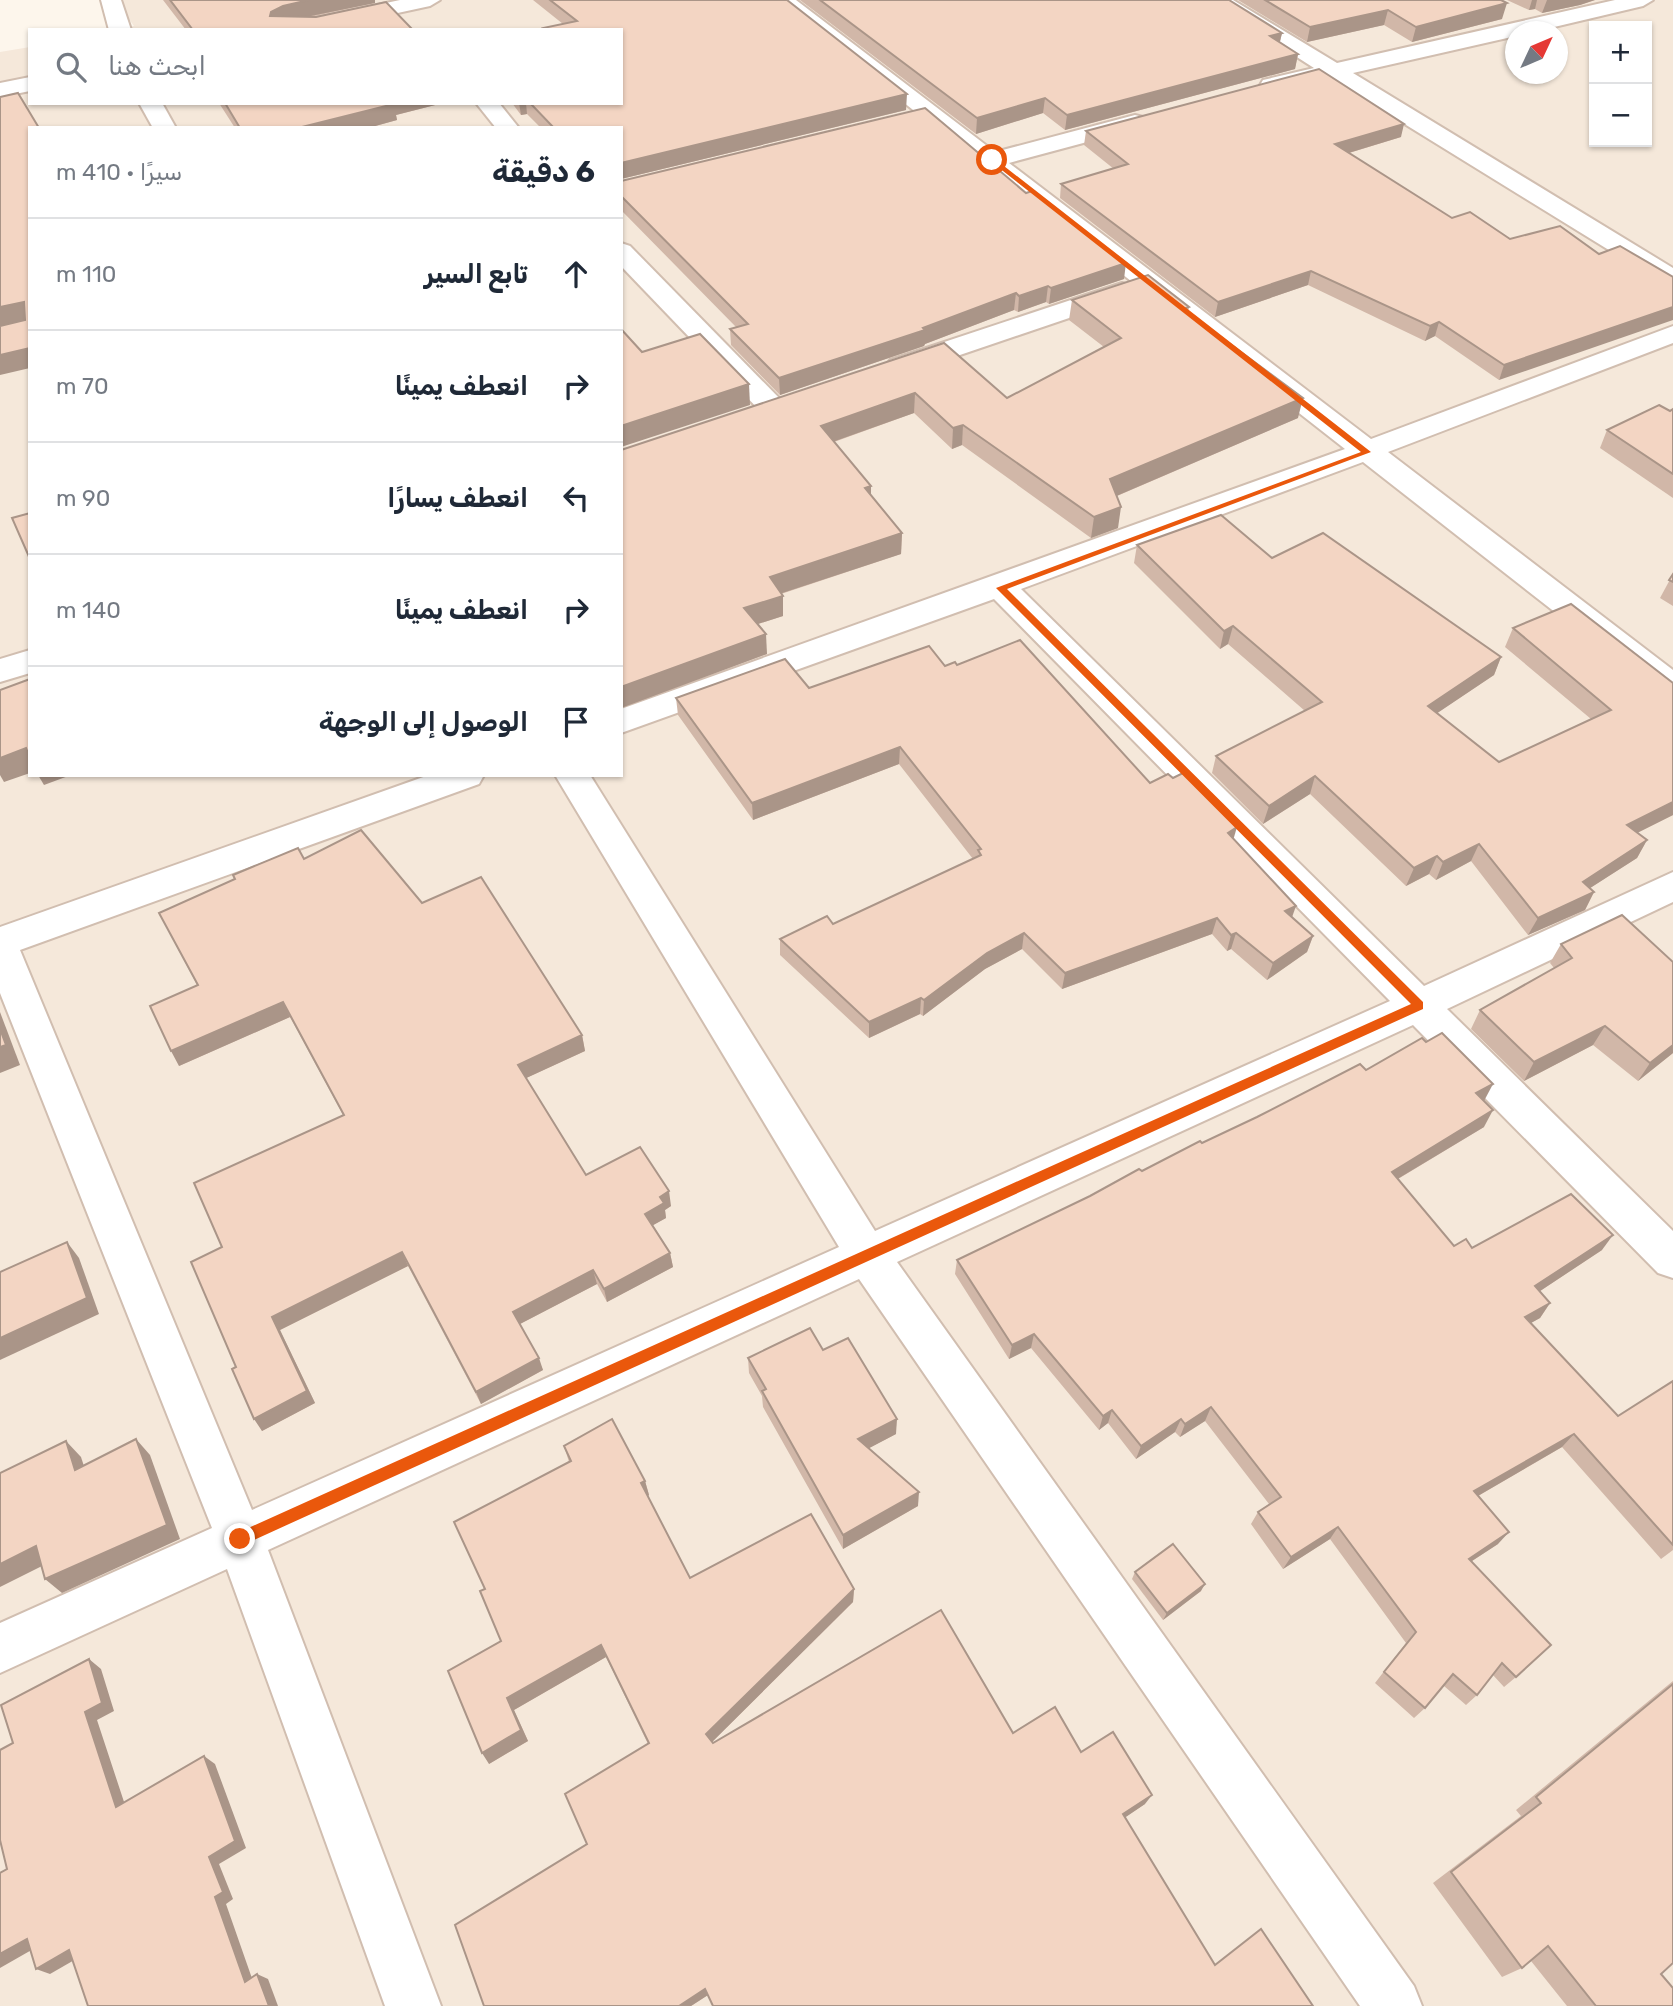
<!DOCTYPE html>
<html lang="ar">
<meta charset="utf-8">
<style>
:root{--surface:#fff;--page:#f6f6f7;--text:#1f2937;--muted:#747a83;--line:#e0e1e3}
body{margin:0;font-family:Rubik,"Noto Naskh Arabic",sans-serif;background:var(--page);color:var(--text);direction:rtl}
.controls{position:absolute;right:21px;top:21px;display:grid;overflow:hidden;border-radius:0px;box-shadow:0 2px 5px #0004}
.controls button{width:63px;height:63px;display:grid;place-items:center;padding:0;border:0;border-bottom:2px solid var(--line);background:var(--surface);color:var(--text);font:35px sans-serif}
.compass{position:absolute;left:1505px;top:21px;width:63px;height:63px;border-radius:50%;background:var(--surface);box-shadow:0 2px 5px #0004;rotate:46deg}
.stop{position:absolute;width:21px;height:21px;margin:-16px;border:5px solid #ea580c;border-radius:50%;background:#fff}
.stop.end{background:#ea580c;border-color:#fff;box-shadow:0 2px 7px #0008}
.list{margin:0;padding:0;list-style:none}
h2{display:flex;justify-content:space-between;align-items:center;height:91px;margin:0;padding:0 28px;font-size:30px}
h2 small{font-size:23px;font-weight:400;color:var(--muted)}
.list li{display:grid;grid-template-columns:46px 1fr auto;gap:21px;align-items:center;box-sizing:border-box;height:112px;padding:0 28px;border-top:2px solid var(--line)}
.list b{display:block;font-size:26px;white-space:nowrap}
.list em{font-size:23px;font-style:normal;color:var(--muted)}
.icon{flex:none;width:38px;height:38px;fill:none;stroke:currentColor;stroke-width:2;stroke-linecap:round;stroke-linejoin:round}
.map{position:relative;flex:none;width:1673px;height:2006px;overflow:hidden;direction:ltr}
.search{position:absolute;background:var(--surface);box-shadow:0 2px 5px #0004;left:28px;top:28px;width:595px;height:77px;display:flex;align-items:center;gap:18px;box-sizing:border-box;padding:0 24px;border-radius:0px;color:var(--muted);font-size:26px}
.panel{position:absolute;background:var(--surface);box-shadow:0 2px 5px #0004;left:28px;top:126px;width:595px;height:651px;border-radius:0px;direction:rtl}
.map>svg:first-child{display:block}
.residential{fill:#f5e8da;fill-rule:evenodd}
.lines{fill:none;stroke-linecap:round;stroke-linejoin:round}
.minor-casing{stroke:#d1beb0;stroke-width:4}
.minor{fill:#fff;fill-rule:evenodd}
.wall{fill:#d1b7a8}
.shaded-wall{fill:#aa9588}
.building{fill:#f3d5c3;stroke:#aa9588;stroke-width:2}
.route{fill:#ea580c}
</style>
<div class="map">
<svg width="1673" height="2006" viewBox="0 0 1673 2006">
<rect width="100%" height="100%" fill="#fdf6ec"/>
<path class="residential" d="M115,0H1673V2006H0V52L30,47V103H621V30H115L134,26ZM1594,26H1647V142H1594ZM1516,32H1558V74H1516ZM30,128H621V775H30Z"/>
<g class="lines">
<defs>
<g id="minor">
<polygon points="101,0 121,0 131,30 109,30"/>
<polygon points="400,0 440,0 430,6 319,30 276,30 287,24"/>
<polygon points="773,0 796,0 995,152 1135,115 1143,117 1147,122 1143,127 1009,163 1371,439 1673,326 1673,343 1388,452 1673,670 1673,698 1661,695 1363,462 1021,589 1424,986 1673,872 1673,902 1447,1009 1673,1231 1673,1278 1658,1273 1413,1025 897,1262 1414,1986 1422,2006 1360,2006 859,1279 268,1550 441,2006 385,2006 227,1569 0,1673 0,1623 212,1528 0,993 0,927 429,775 484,775 479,784 20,950 252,1510 839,1247 555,775 590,775 875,1231 1390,1001 994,599 621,733 621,709 1345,449"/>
<polygon points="1208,0 1233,0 1337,63 1615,0 1653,0 1643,6 1533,32 1516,32 1516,36 1353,73 1673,268 1673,287 1664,284 1330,78 1271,92 1263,90 1260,85 1263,80 1314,68"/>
<polygon points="30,77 30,91 0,97 0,83"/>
<polygon points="139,103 162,103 176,128 153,128"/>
<polygon points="476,103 499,103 519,128 496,128"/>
<polygon points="621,243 630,246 783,402 787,408 783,414 773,416 763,414 621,266"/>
<polygon points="1122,283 1131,285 1135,291 1131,297 910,372 890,372 886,366 890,360"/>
<polygon points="30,650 30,673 0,682 0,659"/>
</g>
</defs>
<use href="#minor" class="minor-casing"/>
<use href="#minor" class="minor"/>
</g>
<g class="wall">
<polygon points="163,0 375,0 375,3 310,17 413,30 186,30"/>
<polygon points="533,0 787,0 906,110 621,179 621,128 541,128 527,114 521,115 512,103 621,103 621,30 544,30 543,28 563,24"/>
<polygon points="800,0 1229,0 1282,33 1280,42 1298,54 1295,69 1065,130 1043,113 976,134"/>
<polygon points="1238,0 1501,0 1502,19 1412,42 1384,25 1307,42"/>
<polygon points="1507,0 1595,0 1580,5 1542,13 1535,9 1529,10"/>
<polygon points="219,103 443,103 396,115 397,120 368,128 235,128"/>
<polygon points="1086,131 1401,137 1349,153 1452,218 1510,239 1560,226 1499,380 1435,336 1425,341 1308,285 1215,317 1060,198 1061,184 1114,169 1084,145"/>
<polygon points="621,181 1124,279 1049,304 1046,302 1018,312 1014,310 925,344 924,346 780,395 731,345 730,329 736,327 621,210"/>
<polygon points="1072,300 1189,307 1188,313 1298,418 1117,496 1118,528 1091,538 962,445 952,449 914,413 834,442 871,495 902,533 901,554 781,594 783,596 783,616 758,624 767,654 621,708 621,450 944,343 1007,398 1104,347 1069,320"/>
<polygon points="1673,409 1673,498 1600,448 1607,430"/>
<polygon points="1137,545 1272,558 1501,657 1494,675 1437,713 1499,762 1591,719 1505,647 1513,628 1673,683 1673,815 1637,833 1647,840 1637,858 1590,888 1594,892 1585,910 1528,935 1471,861 1436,880 1429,874 1406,886 1310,794 1263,824 1212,773 1216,756 1305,711 1228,644 1220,649 1134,563"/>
<polygon points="1673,574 1673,606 1660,598"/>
<polygon points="957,665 1150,783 1234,839 1292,917 1313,936 1307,952 1267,980 1231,949 1227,951 1212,934 1062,989 1022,949 985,969 923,1016 920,1014 869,1038 780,955 780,939 833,924 973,859 899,764 753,820 678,715 676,698 809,688 945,666"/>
<polygon points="304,859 422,903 582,1035 585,1051 526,1078 586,1175 671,1206 665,1210 666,1218 653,1225 670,1253 673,1267 607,1302 597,1284 520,1324 543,1370 481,1404 408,1266 280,1330 315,1403 262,1431 236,1367 222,1247 343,1115 290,1017 179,1066 197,985 159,913 234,879 233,875"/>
<polygon points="1561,944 1673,1053 1638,1081 1593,1045 1524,1081 1471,1029 1480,1010 1554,968 1550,963"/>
<polygon points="1366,1070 1484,1101 1484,1127 1398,1179 1454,1246 1472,1248 1602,1250 1540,1291 1550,1303 1540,1318 1530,1323 1618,1416 1673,1381 1673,1550 1661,1559 1562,1447 1478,1496 1498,1544 1472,1561 1516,1677 1504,1687 1493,1675 1477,1695 1466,1705 1444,1686 1425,1708 1414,1718 1375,1683 1406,1643 1330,1539 1283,1569 1251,1524 1258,1512 1269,1504 1205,1421 1180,1437 1175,1432 1136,1459 1108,1423 1099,1430 1031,1348 1009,1359 955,1274 957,1260 1202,1143"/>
<polygon points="823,1350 896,1434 869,1448 918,1506 843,1549 763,1407 762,1396 749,1373 748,1358"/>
<polygon points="564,1446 645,1481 649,1495 648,1496 690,1578 854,1589 853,1602 712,1742 713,1743 1013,1733 1081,1752 1145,1804 1125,1817 1215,1965 1313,2006 708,1995 691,2006 484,2006 587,1844 648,1744 606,1657 514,1710 528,1741 489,1764 501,1641 485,1589 569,1462"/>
<polygon points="1135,1572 1201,1591 1163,1620 1132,1579"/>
<polygon points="1673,1681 1673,1963 1661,1974 1673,2006 1567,2006 1531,1961 1522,1968 1502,1977 1433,1883 1521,1816 1516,1810"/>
</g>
<g class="shaded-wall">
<polygon points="309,0 375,0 375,3 286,21 270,16 271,12 283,6"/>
<polygon points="1532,0 1537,0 1535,9 1529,10"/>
<polygon points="1547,0 1595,0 1580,5 1542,13"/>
<polygon points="1507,3 1502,19 1412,42 1416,27"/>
<polygon points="1388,10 1384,25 1307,42 1310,27"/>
<polygon points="1282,33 1278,49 1270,36"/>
<polygon points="1298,54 1295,69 1065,130 1067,115"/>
<polygon points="907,94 906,110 621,179 621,163"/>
<polygon points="1045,98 1043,113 976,134 977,118"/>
<polygon points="390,103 443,103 396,115 397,120 368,128 298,128"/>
<polygon points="519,103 526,103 527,114 521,115"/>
<polygon points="1404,124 1401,137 1332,158 1335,144"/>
<polygon points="1126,263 1124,279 1049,304 1051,288"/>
<polygon points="1311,271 1308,285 1215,317 1218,302"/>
<polygon points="1048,286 1046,302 1018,312 1019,296"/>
<polygon points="1016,293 1014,310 925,344 924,346 780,395 779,378 923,328"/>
<polygon points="24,302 30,320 0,327 0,307"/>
<polygon points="1673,307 1673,320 1499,380 1504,365"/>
<polygon points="1439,322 1435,336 1425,341 1430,326"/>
<polygon points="30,348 30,368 0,375 0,355"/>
<polygon points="749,384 750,405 621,447 621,426"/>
<polygon points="915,393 914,413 821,446 821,426"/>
<polygon points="1303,398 1298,418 1107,500 1110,479"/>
<polygon points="963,425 962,445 952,449 953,428"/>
<polygon points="871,486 871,506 865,488"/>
<polygon points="1121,507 1118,528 1091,538 1094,517"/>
<polygon points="902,533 901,554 770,597 770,577"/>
<polygon points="783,596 783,616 745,628 744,608"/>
<polygon points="1233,626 1228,644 1220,649 1224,631"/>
<polygon points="766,634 767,654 621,708 621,687"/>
<polygon points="1501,657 1494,675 1421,724 1428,706"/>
<polygon points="900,747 899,764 753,820 752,803"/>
<polygon points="26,748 30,755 30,773 4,782 0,775 0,758"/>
<polygon points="38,775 71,775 44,785"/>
<polygon points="1315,776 1310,794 1263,824 1269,806"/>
<polygon points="1673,802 1673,815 1617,843 1627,825"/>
<polygon points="1237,827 1232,844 1228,833"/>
<polygon points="1647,840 1637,858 1573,899 1583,882"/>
<polygon points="1479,844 1471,861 1436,880 1443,862"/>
<polygon points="1437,856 1429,874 1406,886 1414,868"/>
<polygon points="1594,892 1585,910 1528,935 1538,918"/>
<polygon points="1296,906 1290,923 1285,911"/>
<polygon points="1217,918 1212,934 1062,989 1065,973"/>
<polygon points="1024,933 1022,949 985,969 923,1016 924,1000 987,953"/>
<polygon points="1236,933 1231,949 1227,951 1231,935"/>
<polygon points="1313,936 1307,952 1267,980 1273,963"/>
<polygon points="921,998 920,1014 869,1038 869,1022"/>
<polygon points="283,1002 290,1017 179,1066 171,1051"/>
<polygon points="0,1012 20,1065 0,1073"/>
<polygon points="1605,1026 1593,1045 1524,1081 1534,1062"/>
<polygon points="582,1035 585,1051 522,1080 518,1065"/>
<polygon points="1673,1045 1673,1053 1638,1081 1650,1063"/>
<polygon points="1493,1084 1484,1101 1476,1093"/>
<polygon points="1493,1110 1484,1127 1384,1187 1392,1172"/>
<polygon points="669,1191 671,1206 665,1210 666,1218 648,1228 645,1214 660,1197"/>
<polygon points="1613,1235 1602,1250 1525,1301 1535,1286"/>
<polygon points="67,1242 79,1258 99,1314 0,1360 0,1338"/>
<polygon points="402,1252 408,1266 280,1330 315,1403 262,1431 254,1419 272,1317"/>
<polygon points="670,1253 673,1267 607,1302 604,1289"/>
<polygon points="593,1270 597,1284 518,1325 513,1312"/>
<polygon points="1550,1303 1540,1318 1515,1332 1525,1317"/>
<polygon points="1034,1334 1031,1348 1009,1359 1012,1345"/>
<polygon points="539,1358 543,1370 481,1404 476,1392"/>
<polygon points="1211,1407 1205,1421 1180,1437 1185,1424"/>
<polygon points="1112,1410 1108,1423 1099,1430 1103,1416"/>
<polygon points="897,1419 896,1434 858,1454 858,1439"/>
<polygon points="1181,1419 1175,1432 1136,1459 1141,1446"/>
<polygon points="1574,1434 1562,1447 1464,1504 1474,1491"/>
<polygon points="136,1439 150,1455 180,1539 62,1593 45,1579"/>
<polygon points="66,1441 81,1457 90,1485 75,1470"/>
<polygon points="645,1481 649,1495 645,1498 641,1483"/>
<polygon points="919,1492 918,1506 843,1549 843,1535"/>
<polygon points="1338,1527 1330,1539 1283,1569 1291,1557"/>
<polygon points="1509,1532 1498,1544 1458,1570 1469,1559"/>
<polygon points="36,1546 52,1561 0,1587 0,1564"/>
<polygon points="1205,1584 1201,1591 1163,1620 1167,1613"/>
<polygon points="854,1589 853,1602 709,1745 706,1734"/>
<polygon points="601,1645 606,1657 514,1710 528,1741 489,1764 482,1753 507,1698"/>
<polygon points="89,1659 101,1669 114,1711 97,1720 128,1814 116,1807 85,1712"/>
<polygon points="204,1756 215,1764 246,1848 219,1864 233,1899 226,1904 255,1987 245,1982 215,1897 209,1857"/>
<polygon points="1152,1795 1145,1804 1117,1823 1123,1814"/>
<polygon points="27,1939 42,1944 0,1968 0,1954"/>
<polygon points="69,1950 83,1955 50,1974 36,1969"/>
<polygon points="257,1974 268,1979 278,2006 269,2006"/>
<polygon points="705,1989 708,1995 691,2006 679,2006"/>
</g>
<g class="building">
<polygon points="170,0 309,0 283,6 271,12 270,16 316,17 386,2 413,30 193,30"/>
<polygon points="550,0 787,0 907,94 621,163 621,128 554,128 530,103 621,103 621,30 545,30 543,28 577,21"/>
<polygon points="820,0 1229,0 1282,33 1270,36 1298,54 1067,115 1045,98 977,118"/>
<polygon points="1265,0 1501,0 1507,3 1416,27 1388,10 1310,27"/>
<polygon points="1319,69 1404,124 1335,144 1452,218 1470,212 1510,239 1560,226 1599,254 1620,246 1673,277 1673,307 1504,365 1439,322 1430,326 1311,271 1218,302 1061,184 1128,164 1086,131"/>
<polygon points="18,93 39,128 30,128 30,348 0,355 0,326 25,320 24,302 0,307 0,97"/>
<polygon points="225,103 393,103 394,104 298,128 240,128"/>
<polygon points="925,108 1026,193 1032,191 1126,263 1051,288 1048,286 1019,296 1016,293 923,328 925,330 779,378 730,329 748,324 621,196 621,181"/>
<polygon points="1148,275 1189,307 1183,309 1303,398 1110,479 1121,507 1094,517 963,425 953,428 915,393 821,426 871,486 865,488 902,533 770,577 783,596 744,608 766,634 621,687 621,450 944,343 1007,398 1121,338 1072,300"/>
<polygon points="621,329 642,352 700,334 749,384 621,426"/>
<polygon points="1659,405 1670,411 1673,409 1673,474 1607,430"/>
<polygon points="30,513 30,559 12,518"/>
<polygon points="1221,515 1272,558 1323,533 1501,657 1428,706 1499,762 1611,710 1513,628 1571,604 1673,683 1673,802 1627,825 1647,840 1583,882 1594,892 1538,918 1479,844 1443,862 1437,856 1414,868 1315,776 1269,806 1216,756 1322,702 1233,626 1224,631 1137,545"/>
<polygon points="1673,574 1673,582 1669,580"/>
<polygon points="1020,640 1150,783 1168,774 1173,778 1183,773 1237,827 1228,833 1296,906 1285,911 1313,936 1273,963 1236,933 1231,935 1217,918 1065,973 1024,933 987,953 924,1000 921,998 869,1022 780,939 827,916 833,924 981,855 978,850 981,849 900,747 752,803 676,698 785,659 809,688 929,646 945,666 955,662 957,665"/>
<polygon points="30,679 30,758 26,748 0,758 0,690"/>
<polygon points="361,830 422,903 481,877 582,1035 518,1065 586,1175 640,1147 669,1191 660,1197 664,1203 645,1214 670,1253 604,1289 593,1270 513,1312 539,1358 476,1392 402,1252 272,1317 307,1391 254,1419 232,1369 236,1367 191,1262 222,1247 194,1183 344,1115 283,1002 171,1051 150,1006 198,985 159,913 235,879 233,875 298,848 304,859"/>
<polygon points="1622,915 1673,962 1673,1045 1650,1063 1605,1026 1534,1062 1480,1010 1572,958 1561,944"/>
<polygon points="0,1029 6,1045 0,1047"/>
<polygon points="1442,1033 1493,1084 1476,1093 1493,1110 1392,1172 1454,1246 1466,1239 1472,1248 1571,1194 1613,1235 1535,1286 1550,1303 1525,1317 1618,1416 1673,1381 1673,1545 1574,1434 1474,1491 1509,1532 1469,1559 1551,1645 1516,1677 1502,1663 1477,1695 1453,1674 1425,1708 1384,1672 1416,1632 1338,1527 1291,1557 1258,1512 1281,1497 1211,1407 1185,1424 1181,1419 1141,1446 1112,1410 1103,1416 1034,1334 1012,1345 957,1260 1090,1196 1139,1169 1142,1171 1200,1141 1202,1143 1257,1117 1360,1064 1366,1070 1422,1038 1426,1042"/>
<polygon points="67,1242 87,1298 0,1338 0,1272"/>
<polygon points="810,1328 823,1350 848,1338 897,1419 858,1439 919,1492 843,1535 762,1391 766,1389 748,1358"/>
<polygon points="612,1419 645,1481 641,1483 690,1578 811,1514 854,1589 706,1734 713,1743 941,1610 1013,1733 1055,1707 1081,1752 1113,1732 1152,1795 1123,1814 1215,1965 1261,1929 1313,2006 713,2006 705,1989 679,2006 484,2006 455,1925 587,1844 565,1794 649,1743 601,1645 507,1698 521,1730 482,1753 448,1671 501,1641 480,1591 485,1589 454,1522 571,1461 564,1446"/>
<polygon points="136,1439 167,1525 45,1579 36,1546 0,1564 0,1473 66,1441 75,1470"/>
<polygon points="1173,1544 1205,1584 1167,1613 1135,1572"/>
<polygon points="89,1659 102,1703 85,1712 116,1807 204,1756 235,1841 209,1857 223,1892 215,1897 245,1982 257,1974 269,2006 88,2006 69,1950 36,1969 27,1939 0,1954 0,1873 7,1869 0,1840 0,1750 13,1743 1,1705"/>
<polygon points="1673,1684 1673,1963 1661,1974 1673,1988 1673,2006 1596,2006 1548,1946 1522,1968 1451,1872 1541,1803 1536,1797"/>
</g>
<polygon class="route" points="995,159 1371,452 1007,589 1423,1002 1423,1009 245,1544 235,1544 235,1534 1411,1004 996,588 1361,452 989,160"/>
</svg>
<div class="controls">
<button>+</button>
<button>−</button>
</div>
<svg class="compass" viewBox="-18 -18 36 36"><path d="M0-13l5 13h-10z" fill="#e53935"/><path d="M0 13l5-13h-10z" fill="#747a83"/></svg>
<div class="stop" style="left:992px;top:160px"></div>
<div class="stop end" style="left:240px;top:1539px"></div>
<div class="search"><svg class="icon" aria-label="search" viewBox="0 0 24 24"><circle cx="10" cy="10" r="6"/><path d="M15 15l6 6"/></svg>ابحث هنا</div>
<section class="panel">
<h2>6 دقيقة<small>سيرًا · 410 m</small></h2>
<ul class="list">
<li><svg class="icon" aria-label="ahead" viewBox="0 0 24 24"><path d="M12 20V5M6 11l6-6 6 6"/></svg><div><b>تابع السير</b></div><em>110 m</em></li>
<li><svg class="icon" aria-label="right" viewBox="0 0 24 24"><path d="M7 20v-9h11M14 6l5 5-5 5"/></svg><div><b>انعطف يمينًا</b></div><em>70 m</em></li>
<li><svg class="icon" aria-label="left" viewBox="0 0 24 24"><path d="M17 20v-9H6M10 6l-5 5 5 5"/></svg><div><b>انعطف يسارًا</b></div><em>90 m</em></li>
<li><svg class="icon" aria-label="right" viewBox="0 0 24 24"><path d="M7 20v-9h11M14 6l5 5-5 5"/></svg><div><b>انعطف يمينًا</b></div><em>140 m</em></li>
<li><svg class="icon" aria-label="arrive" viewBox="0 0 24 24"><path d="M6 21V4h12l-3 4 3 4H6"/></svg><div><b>الوصول إلى الوجهة</b></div></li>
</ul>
</section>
</div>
